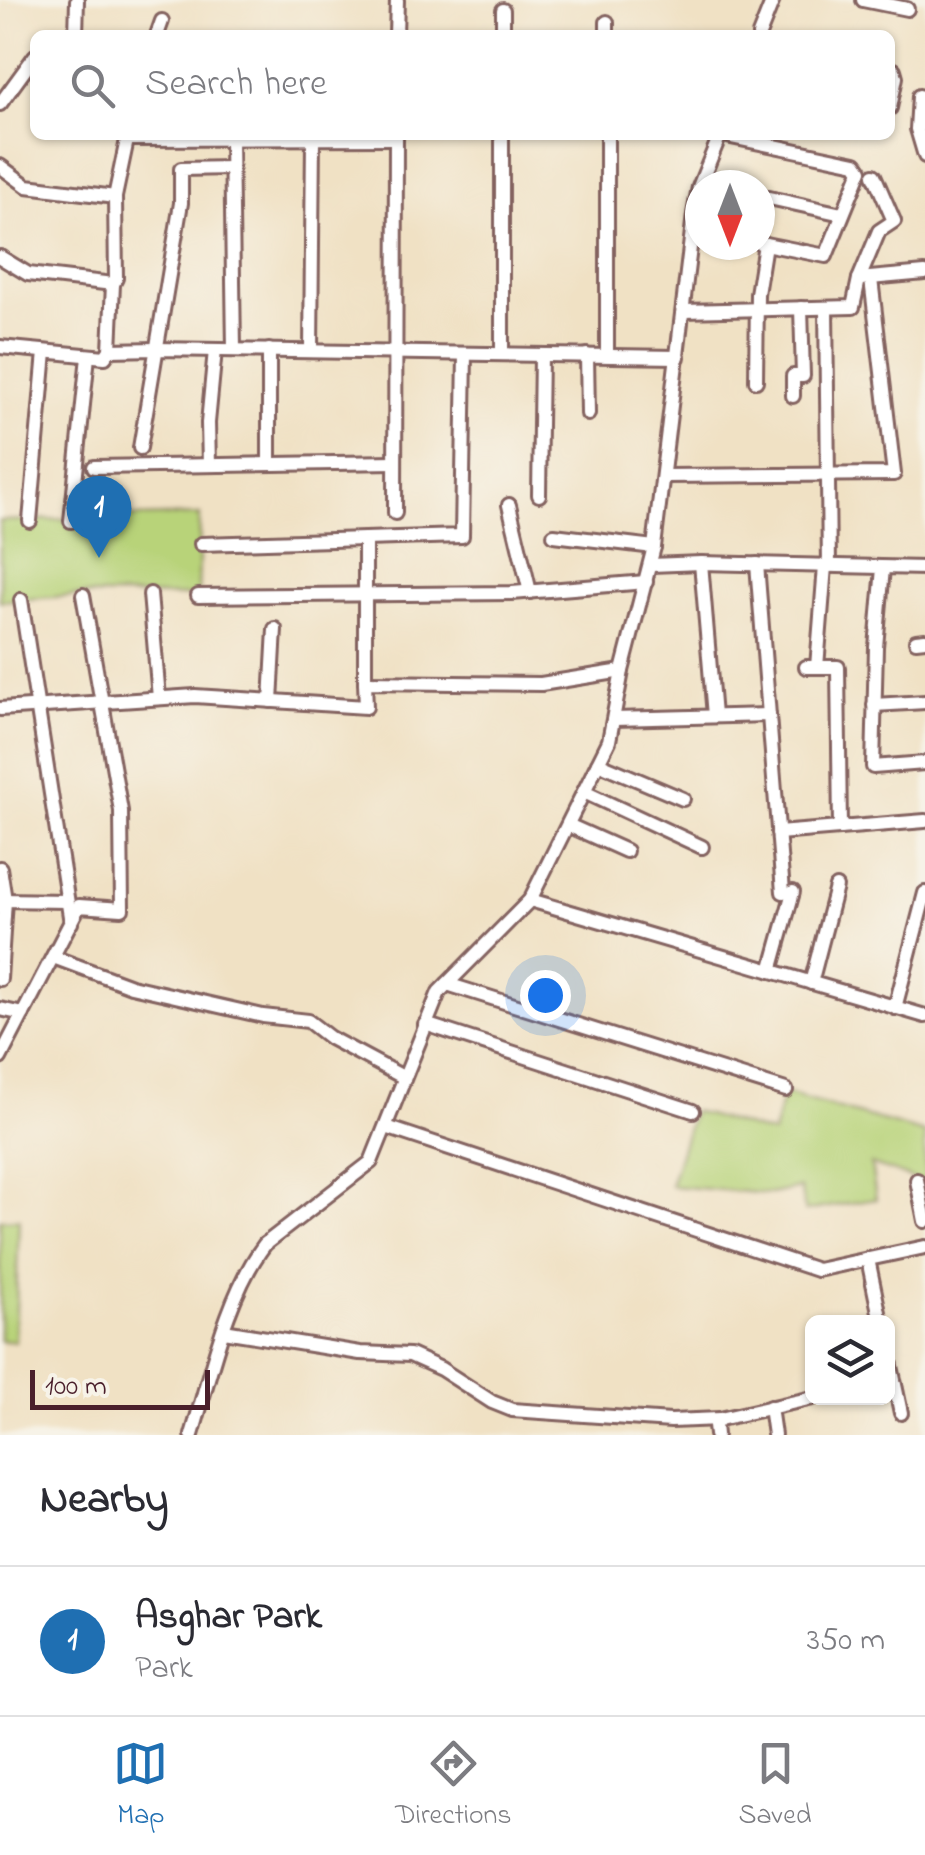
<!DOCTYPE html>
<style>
:root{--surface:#fff;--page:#f2f2f3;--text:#2b2b33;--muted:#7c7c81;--line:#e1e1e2;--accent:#1f6fb2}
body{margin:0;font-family:"Indie Flower",sans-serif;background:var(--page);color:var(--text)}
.controls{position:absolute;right:30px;bottom:30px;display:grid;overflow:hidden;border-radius:15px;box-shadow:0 2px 8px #0004}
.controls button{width:90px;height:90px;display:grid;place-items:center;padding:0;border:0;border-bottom:2px solid var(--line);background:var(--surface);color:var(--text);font:50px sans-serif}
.compass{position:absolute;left:685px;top:170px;width:90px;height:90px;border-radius:50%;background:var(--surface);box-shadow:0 2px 8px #0004;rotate:180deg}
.scale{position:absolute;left:30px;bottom:25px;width:180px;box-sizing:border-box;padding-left:10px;border:5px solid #4a1f2b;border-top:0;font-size:28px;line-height:35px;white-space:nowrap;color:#4a1f2b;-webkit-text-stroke:8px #f7f3e8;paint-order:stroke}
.you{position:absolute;left:545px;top:995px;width:35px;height:35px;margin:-25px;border:8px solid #fff;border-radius:50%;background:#1a73e8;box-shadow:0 0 0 15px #1a73e833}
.badge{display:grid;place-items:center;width:65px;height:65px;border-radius:50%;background:var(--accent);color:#fff;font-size:32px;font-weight:700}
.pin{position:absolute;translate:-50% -82px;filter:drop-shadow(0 2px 5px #0008)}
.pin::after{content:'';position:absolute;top:52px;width:35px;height:30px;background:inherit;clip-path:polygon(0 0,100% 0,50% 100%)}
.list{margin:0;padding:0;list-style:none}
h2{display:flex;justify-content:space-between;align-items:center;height:130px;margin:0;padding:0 40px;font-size:42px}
h2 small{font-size:32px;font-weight:400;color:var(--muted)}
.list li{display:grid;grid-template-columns:65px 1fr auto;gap:30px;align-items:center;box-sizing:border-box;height:150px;padding:0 40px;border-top:2px solid var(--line)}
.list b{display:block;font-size:38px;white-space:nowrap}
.list p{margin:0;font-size:32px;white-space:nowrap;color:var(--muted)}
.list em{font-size:32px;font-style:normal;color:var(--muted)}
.icon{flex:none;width:55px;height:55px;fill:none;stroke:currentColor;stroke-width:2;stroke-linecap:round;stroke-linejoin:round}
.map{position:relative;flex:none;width:925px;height:1435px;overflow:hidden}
.search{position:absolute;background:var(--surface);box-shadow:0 2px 8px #0004;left:30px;right:30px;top:30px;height:110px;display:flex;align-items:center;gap:25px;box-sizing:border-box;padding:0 35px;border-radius:15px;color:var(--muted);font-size:38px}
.sheet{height:280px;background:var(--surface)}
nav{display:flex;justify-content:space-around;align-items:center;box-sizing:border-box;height:140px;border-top:2px solid var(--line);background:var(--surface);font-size:28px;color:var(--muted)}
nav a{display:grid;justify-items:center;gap:5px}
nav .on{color:var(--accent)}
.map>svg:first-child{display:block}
.green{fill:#b8d379;stroke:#817952;stroke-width:2.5}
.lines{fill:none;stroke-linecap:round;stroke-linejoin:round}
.minor-casing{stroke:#846361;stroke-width:18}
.minor{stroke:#fff;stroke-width:12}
</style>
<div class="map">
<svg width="925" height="1435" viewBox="0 0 925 1435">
<rect width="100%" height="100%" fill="#f7f3e8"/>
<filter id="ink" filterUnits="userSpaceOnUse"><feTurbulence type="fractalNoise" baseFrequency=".01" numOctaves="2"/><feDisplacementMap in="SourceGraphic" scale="20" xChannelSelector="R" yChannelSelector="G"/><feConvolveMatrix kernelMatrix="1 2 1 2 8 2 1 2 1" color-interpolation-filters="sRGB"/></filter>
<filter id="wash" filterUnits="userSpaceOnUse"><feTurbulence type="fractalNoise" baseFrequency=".0048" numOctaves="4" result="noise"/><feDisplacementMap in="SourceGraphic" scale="40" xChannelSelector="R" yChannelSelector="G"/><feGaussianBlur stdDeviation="2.25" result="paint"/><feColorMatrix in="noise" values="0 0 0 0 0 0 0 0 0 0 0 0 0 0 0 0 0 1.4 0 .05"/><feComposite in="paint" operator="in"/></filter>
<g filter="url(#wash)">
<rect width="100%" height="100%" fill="#f0e1c4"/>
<g class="green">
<polygon points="200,515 198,596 83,595 0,601 0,521"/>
<polygon points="783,1093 925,1133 925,1183 871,1164 876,1199 805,1211 800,1188 771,1194 670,1186 693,1111 773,1134"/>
<polygon points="19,1219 15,1341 0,1341 0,1220"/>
</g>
</g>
<g filter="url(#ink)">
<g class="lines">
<defs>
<g id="minor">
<polyline points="863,0 907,9"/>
<polyline points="607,22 607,35"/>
<polyline points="76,35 77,0"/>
<polyline points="157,35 162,21"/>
<polyline points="396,35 397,0"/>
<polyline points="503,35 503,10"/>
<polyline points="759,35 773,0"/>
<polyline points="890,69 894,70 896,77 890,108"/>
<polyline points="919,96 917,129 925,156"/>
<polyline points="0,104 35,56"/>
<polyline points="607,135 607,355"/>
<polyline points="731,137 856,163 861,170 826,256 760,243"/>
<polyline points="127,139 396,138"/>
<polyline points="231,139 234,350"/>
<polyline points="0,166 27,186 115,197"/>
<polyline points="760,196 842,214"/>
<polyline points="0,257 28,274 113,284"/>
<polyline points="859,279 879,231 894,221 874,175"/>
<polyline points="826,308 829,566"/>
<polyline points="684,311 853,307 859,279 925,273"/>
<polyline points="0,347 105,357 110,350 156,349 678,357"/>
<polyline points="110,350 113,284 116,278 115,197 128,135"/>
<polyline points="269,350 269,464"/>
<polyline points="311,351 313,139"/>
<polyline points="502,354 502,135"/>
<polyline points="587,355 588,414"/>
<polyline points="756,381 757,294 765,244"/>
<polyline points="793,396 793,376 803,376 801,308"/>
<polyline points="140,448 181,203 181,169 231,168"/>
<polyline points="209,465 208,423 215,350"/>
<polyline points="94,467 395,462"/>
<polyline points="665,476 894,474 871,279"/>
<polyline points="539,495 541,355"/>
<polyline points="509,505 530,592"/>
<polyline points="395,513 396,135"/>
<polyline points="30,521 45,352"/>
<polyline points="71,521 88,356"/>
<polyline points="554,535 654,547"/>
<polyline points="201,544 462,536 465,354"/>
<polyline points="701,563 714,716"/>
<polyline points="757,564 783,892"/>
<polyline points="651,565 701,563 925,568"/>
<polyline points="883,568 876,647 873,767 925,763"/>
<polyline points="150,594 159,698"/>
<polyline points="198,596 512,593 646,582"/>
<polyline points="21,600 71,923"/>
<polyline points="916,641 925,640"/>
<polyline points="806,667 838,667 840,828"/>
<polyline points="817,667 825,566"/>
<polyline points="365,682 365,539"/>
<polyline points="271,701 275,629"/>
<polyline points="874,705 925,702"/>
<polyline points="0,709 195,696 366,707 365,682 541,684 622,671"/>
<polyline points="614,719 769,715"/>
<polyline points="598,763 683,799"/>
<polyline points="584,792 702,847"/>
<polyline points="568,825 626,851"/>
<polyline points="778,833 925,821"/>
<polyline points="0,868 5,900 0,979"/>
<polyline points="0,900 67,901"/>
<polyline points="530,900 925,1016"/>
<polyline points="53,957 131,986 263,1016 308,1021 330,1038 403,1077"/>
<polyline points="771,971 793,892"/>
<polyline points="811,983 836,887"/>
<polyline points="447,984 786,1090"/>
<polyline points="895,1008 925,893"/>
<polyline points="0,1009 23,1014"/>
<polyline points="425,1024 693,1111"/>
<polyline points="0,1058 79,906 122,909 121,811 83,595"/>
<polyline points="386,1127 817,1270 925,1247"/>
<polyline points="917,1180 925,1221"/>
<polyline points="868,1259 881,1322"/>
<polyline points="224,1331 360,1353 410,1355 441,1369 492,1402 512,1410 671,1421 720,1419"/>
<polyline points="888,1352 901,1413"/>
<polyline points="770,1407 774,1435"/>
<path d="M192,1435C210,1375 227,1294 265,1244L371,1162L439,992L530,900L609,741L622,671L654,547L694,214L699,187L720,135"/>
<polyline points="716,1435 715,1425 720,1419 813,1398"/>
</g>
</defs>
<use href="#minor" class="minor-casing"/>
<use href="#minor" class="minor"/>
</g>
</g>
</svg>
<div class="controls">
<button><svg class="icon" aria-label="layers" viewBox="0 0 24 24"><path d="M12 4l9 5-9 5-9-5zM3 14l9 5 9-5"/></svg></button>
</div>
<svg class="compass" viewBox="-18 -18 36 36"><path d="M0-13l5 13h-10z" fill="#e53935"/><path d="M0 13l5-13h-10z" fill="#7c7c81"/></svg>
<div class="scale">100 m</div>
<div class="you"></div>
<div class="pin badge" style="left:99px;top:558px">1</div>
<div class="search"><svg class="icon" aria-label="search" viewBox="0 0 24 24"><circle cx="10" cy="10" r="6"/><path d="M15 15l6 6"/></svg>Search here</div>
</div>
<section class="sheet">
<h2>Nearby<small></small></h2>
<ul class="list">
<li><span class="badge">1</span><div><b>Asghar Park</b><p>Park</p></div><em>350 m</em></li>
</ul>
</section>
<nav>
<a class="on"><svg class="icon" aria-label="map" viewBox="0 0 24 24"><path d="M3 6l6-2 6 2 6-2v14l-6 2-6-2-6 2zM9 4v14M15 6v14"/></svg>Map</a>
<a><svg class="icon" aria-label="directions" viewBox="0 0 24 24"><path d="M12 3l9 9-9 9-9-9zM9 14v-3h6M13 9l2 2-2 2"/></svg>Directions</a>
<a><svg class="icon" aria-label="saved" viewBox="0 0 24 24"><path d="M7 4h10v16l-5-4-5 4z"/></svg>Saved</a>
</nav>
